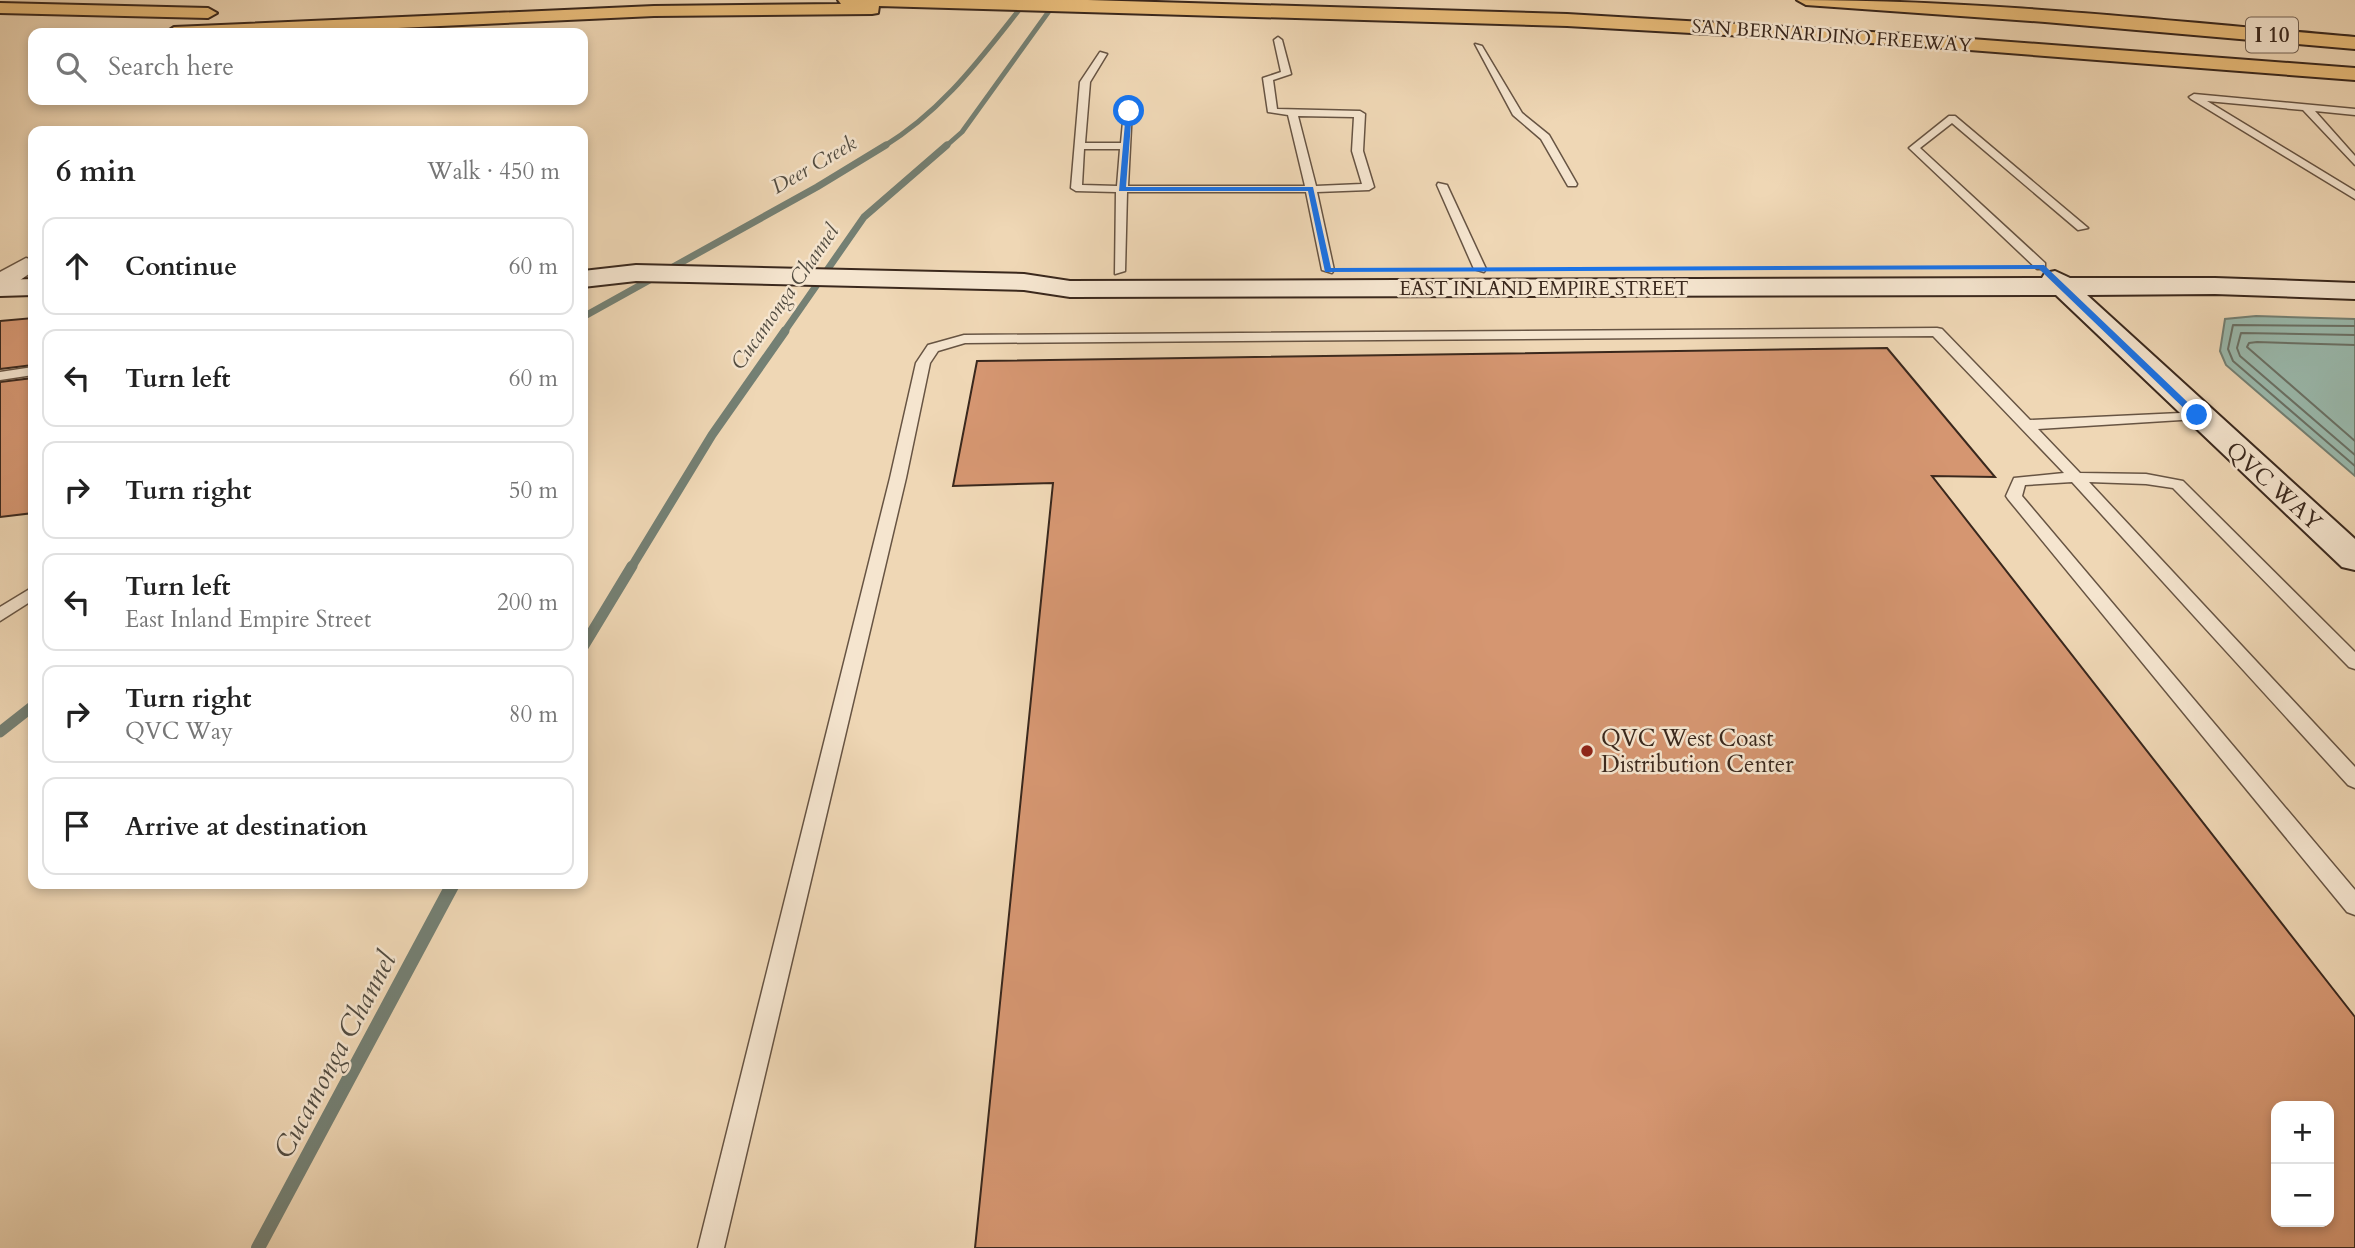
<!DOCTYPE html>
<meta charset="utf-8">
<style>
:root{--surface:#fff;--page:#f2f2f2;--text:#222;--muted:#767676;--line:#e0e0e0}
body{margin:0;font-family:Cardo,serif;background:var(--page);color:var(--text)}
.controls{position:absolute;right:21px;bottom:21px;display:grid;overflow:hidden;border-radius:14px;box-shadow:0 4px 10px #0003}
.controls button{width:63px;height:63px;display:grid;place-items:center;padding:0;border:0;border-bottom:2px solid var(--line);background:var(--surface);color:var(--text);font:35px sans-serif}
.stop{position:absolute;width:21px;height:21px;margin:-16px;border:5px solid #1a73e8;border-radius:50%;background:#fff}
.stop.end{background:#1a73e8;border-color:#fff;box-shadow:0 2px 7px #0008}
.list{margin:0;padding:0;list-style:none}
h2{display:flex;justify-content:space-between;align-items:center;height:91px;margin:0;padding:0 28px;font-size:30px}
h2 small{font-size:23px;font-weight:400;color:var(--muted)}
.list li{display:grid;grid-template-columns:46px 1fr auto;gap:21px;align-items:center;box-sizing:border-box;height:98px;margin:0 14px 14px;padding:0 14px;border:2px solid var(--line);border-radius:14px}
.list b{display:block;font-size:26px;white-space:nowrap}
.list p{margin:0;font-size:23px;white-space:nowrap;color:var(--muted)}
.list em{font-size:23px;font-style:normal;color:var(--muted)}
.icon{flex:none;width:38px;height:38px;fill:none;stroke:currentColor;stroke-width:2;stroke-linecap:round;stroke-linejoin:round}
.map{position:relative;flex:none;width:2355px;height:1248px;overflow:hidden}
.search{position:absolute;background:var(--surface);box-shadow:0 4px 10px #0003;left:28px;top:28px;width:560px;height:77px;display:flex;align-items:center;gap:18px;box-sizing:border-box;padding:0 24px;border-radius:14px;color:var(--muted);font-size:26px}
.panel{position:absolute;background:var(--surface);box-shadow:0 4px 10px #0003;left:28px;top:126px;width:560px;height:763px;border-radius:14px}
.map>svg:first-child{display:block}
.water{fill:#9abaae;stroke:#748074;stroke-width:2}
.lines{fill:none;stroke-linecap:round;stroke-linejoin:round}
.shore{stroke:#6a7166;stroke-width:2}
.stream-far4{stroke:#748074;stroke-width:5}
.stream-far3{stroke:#748074;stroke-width:7}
.stream-far2{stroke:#748074;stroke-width:9}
.stream-far1{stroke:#748074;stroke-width:11}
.stream{stroke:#748074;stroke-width:14}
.building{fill:#d59671;stroke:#3a281d;stroke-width:2;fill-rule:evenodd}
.lane-casing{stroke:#675443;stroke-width:3}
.street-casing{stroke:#675443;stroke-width:3}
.secondary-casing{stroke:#3a281d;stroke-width:4}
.highway-casing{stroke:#3a281d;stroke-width:4}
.lane{fill:#f5e5cf;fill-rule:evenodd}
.street{fill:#f5e5cf;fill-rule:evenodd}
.secondary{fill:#f5e5cf;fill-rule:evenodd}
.highway{fill:#e8bc7a;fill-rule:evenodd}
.route{fill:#1a73e8}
.poi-dot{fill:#8f2418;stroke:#f5e5cf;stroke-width:2.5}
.labels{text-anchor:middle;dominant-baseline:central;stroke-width:5;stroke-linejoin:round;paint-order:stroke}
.far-street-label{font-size:19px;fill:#3a281d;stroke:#f5e5cf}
.shield{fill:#f5e5cf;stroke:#726152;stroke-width:2}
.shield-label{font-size:21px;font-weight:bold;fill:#3a281d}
.far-water-label{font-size:21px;font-style:italic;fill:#524c41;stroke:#f5e5cf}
.street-label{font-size:23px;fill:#3a281d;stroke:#f5e5cf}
.poi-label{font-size:23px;fill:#3a281d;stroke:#f5e5cf;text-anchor:start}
.near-water-label{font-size:28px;font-style:italic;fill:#524c41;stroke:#f5e5cf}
</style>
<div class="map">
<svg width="2355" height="1248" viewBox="0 0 2355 1248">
<rect width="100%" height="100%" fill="#efd7b5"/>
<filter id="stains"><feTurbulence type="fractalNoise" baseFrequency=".00286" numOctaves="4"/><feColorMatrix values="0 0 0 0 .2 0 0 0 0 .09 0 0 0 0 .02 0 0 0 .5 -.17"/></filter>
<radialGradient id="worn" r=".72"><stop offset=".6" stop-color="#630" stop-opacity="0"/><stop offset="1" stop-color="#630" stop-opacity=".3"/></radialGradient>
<polygon class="water" points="2256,316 2355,319 2355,476 2226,365 2220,351 2225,319"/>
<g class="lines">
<g class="shore">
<polyline points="2355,326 2233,325 2228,349 2233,361 2355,466"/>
<polyline points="2355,335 2241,333 2237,348 2240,356 2355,455"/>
<polyline points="2355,345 2257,342 2249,343 2247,347 2355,441"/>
</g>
<g class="stream-far4">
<path d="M883,147C945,109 982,56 1027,0"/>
<polyline points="945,147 962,132 1057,0"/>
</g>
<g class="stream-far3">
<polyline points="583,317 817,187 886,145"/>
<polyline points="784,332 864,217 947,145"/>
</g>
<polyline class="stream-far2" points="631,568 712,435 785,331"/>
<g class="stream-far1">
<polyline points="583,647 632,566"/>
<polyline points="0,732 33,706"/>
</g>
<polyline class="stream" points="258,1248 453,884"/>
</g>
<g class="building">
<polygon points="33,318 33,365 0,369 0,321"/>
<path d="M1887,348L1995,477L1932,476L2355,1017V1248H975L1053,483L953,486L977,361ZM2276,1106H2329V1222H2276Z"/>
<polygon points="33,378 33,513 0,517 0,382"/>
</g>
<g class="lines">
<defs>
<g id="lane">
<path d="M1278,37L1282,40L1291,74L1273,80L1277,109L1360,111L1365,114L1363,151L1374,187L1369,190L1317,192L1334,270L1332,273L1322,270L1306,192H1127L1125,271L1115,274L1116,192L1076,191L1071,188L1080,82L1100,52L1107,54L1090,82L1085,143H1121L1124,111L1132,109L1128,186H1305L1288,115L1268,112L1263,78L1281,72L1274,40ZM1298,116L1354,117L1352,151L1362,184L1316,186ZM1084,149H1120L1117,186L1082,185Z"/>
<polygon points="1475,44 1482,46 1522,113 1549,135 1577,184 1576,186 1568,186 1541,139 1513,115"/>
<polygon points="2194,94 2355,109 2355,115 2315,111 2355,156 2355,165 2303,110 2207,101 2355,191 2355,199 2191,99 2189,97"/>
<polygon points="1949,116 1955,116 2088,228 2078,230 1952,123 1920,148 2045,263 2045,269 2037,269 1909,148"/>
<polygon points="1438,183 1447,185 1486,269 1484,272 1474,269 1437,185"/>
<polygon points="1937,328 1942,329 2030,420 2202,412 2204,415 2197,419 2038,429 2080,473 2146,474 2183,481 2355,652 2355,669 2349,667 2173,488 2146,484 2089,482 2355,767 2355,788 2348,785 2072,482 2025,485 2022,496 2355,890 2355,915 2347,912 2008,499 2006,496 2014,478 2064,473 1933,336 965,343 938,351 930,363 906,478 724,1248 698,1248 890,478 916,363 928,345 964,335"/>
<polygon points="33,367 33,375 0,380 0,372"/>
<polygon points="33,587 33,600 0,621 0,607"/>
</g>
<polygon id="street" points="26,258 33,260 33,271 9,288 0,290 0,272"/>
<g id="secondary">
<polygon points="636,265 1024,274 1070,281 2042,278 2045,273 2055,271 2070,278 2215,278 2355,283 2355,299 2215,294 2087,295 2355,539 2355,570 2342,567 2056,295 1070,297 1024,290 689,282 636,281 583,287 583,271"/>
<polygon points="33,279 33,295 0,296 0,280"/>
</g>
<g id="highway">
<polygon points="838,0 1088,0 1567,14 1905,34 2355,68 2355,80 1905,45 1567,26 879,6 878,13 872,14 654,16 291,33 165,33 174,27 654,6 841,4"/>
<path d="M1797,0C1983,0 2169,21 2355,37V49L2045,22L1806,5Z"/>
<polygon points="0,3 208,8 217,13 208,18 0,13"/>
</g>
</defs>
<use href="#lane" class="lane-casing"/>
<use href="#street" class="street-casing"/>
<use href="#secondary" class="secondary-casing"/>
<use href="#highway" class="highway-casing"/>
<use href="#lane" class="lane"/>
<use href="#street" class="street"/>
<use href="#secondary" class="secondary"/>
<use href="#highway" class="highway"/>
</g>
<polygon class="route" points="1129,109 1132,111 1126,187 1313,187 1331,268 2044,265 2201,415 2193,417 2039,269 1325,272 1308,191 1119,191 1126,111"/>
<circle class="poi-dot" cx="1587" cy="751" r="7"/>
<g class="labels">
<g class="far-street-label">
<text transform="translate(1832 36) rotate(4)">SAN BERNARDINO FREEWAY</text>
<text x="1544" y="289">EAST INLAND EMPIRE STREET</text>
</g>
<rect class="shield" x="2246" y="17.5" width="52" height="35" rx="5"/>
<g class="shield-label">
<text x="2272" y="35">I 10</text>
</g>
<g class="far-water-label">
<text transform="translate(814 165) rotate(-30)">Deer Creek</text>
<text transform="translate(785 297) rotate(-55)">Cucamonga Channel</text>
</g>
<g class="street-label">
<text transform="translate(2274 486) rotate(42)">QVC WAY</text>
</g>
<g class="poi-label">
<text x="1601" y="738">QVC West Coast<tspan x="1601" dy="26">Distribution Center</tspan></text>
</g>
<g class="near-water-label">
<text transform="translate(335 1055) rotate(-62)">Cucamonga Channel</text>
</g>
</g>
<rect width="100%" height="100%" filter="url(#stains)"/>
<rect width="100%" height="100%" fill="url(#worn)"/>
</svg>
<div class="controls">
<button>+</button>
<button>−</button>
</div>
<div class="stop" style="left:1129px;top:111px"></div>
<div class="stop end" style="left:2197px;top:415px"></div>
<div class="search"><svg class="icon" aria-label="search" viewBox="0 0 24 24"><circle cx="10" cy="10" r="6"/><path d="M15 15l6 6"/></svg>Search here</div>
<section class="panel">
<h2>6 min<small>Walk · 450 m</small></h2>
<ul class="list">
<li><svg class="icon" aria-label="ahead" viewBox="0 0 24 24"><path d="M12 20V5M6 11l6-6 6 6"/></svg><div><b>Continue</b></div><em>60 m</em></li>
<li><svg class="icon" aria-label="left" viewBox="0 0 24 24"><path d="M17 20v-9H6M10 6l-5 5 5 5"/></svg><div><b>Turn left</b></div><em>60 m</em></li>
<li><svg class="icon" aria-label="right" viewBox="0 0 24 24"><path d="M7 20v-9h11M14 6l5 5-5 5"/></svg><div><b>Turn right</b></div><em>50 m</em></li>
<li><svg class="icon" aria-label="left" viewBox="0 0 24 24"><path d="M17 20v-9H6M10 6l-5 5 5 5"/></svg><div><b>Turn left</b><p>East Inland Empire Street</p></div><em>200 m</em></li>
<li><svg class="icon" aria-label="right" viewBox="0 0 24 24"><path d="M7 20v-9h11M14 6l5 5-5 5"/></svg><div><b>Turn right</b><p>QVC Way</p></div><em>80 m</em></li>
<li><svg class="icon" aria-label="arrive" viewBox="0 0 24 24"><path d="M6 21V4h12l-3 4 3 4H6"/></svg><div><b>Arrive at destination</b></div></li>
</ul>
</section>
</div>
